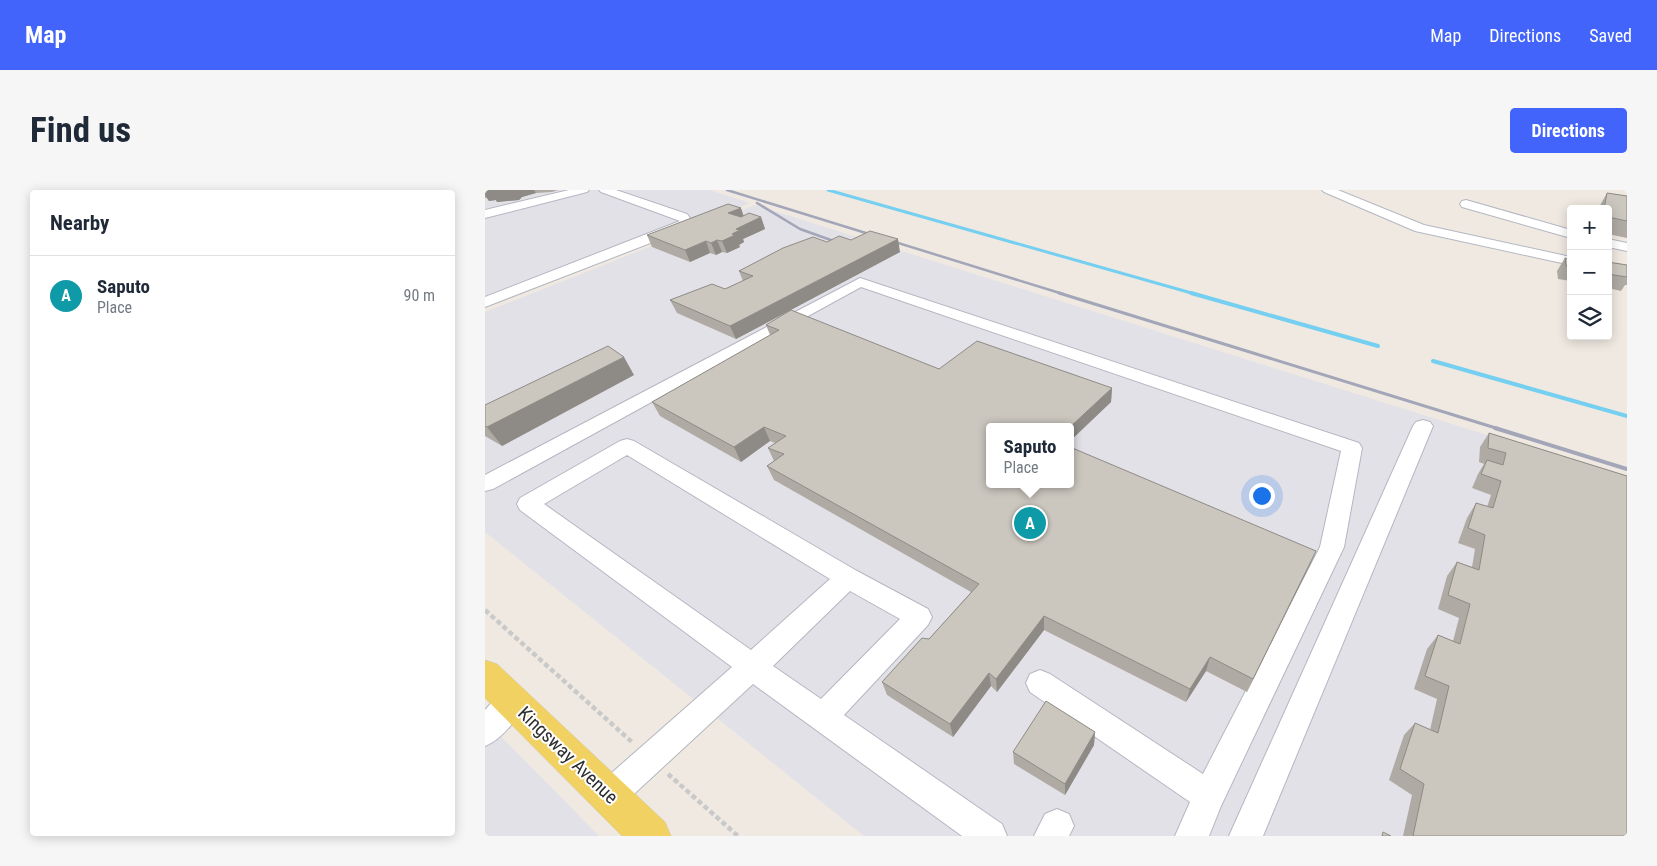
<!DOCTYPE html>
<meta charset="utf-8">
<style>
:root{--surface:#fff;--page:#f6f6f7;--text:#1f2937;--muted:#747a83;--line:#e0e1e3;--accent:#4264fb}
body{margin:0;font-family:"Roboto Condensed",sans-serif;background:var(--page);color:var(--text)}
.controls{position:absolute;right:15px;top:15px;display:grid;overflow:hidden;border-radius:5px;box-shadow:0 2px 12px #0003}
.controls button{width:45px;height:45px;display:grid;place-items:center;padding:0;border:0;border-bottom:1px solid var(--line);background:var(--surface);color:var(--text);font:25px sans-serif}
.you{position:absolute;left:776px;top:305px;width:18px;height:18px;margin:-12px;border:4px solid #fff;border-radius:50%;background:#1a73e8;box-shadow:0 0 0 8px #1a73e833}
.badge{display:grid;place-items:center;width:32px;height:32px;border-radius:50%;background:var(--accent);color:#fff;font-size:16px;font-weight:700}
.pin{position:absolute;translate:-50% -50%;border:2px solid #fff;box-shadow:0 1px 5px #0006}
.popup{position:absolute;left:501px;top:233px;width:88px;height:65px;box-sizing:border-box;display:grid;place-content:center;border-radius:5px;background:var(--surface);filter:drop-shadow(0 1px 4px #0005);font-size:16px;white-space:nowrap;color:var(--muted)}
.popup b{font-size:19px;color:var(--text)}
.popup::after{content:'';position:absolute;left:50%;top:100%;margin-left:-10px;border:10px solid transparent;border-top-color:var(--surface)}
.list{margin:0;padding:0;list-style:none}
h2{display:flex;justify-content:space-between;align-items:center;height:65px;margin:0;padding:0 20px;font-size:21px}
h2 small{font-size:16px;font-weight:400;color:var(--muted)}
.list li{display:grid;grid-template-columns:32px 1fr auto;gap:15px;align-items:center;box-sizing:border-box;height:80px;padding:0 20px;border-top:1px solid var(--line)}
.list b{display:block;font-size:19px;white-space:nowrap}
.list p{margin:0;font-size:16px;white-space:nowrap;color:var(--muted)}
.list em{font-size:16px;font-style:normal;color:var(--muted)}
.icon{flex:none;width:28px;height:28px;fill:none;stroke:currentColor;stroke-width:2;stroke-linecap:round;stroke-linejoin:round}
.map{position:relative;flex:none;width:1142px;height:646px;overflow:hidden;border-radius:5px}
header{display:flex;align-items:center;gap:30px;box-sizing:border-box;height:70px;padding:0 25px;background:var(--accent);color:#fff}
header strong{font-size:24px}
nav{display:flex;gap:28px;margin-inline-start:auto;font-size:18px}
.intro{display:flex;align-items:center;justify-content:space-between;box-sizing:border-box;height:120px;padding:0 30px}
h1{margin:0;font-size:35px}
.button{padding:12px 22px;border-radius:5px;background:var(--accent);color:#fff;font-size:18px;font-weight:700}
main{display:flex;gap:30px;padding:0 30px}
aside{flex:1;background:var(--surface);border-radius:5px;box-shadow:0 2px 12px #0003}
.map>svg:first-child{display:block}
.industrial{fill:#e3e1e8;fill-rule:evenodd}
.lines{fill:none;stroke-linecap:round;stroke-linejoin:round}
.stream-far1{stroke:#75cff0;stroke-width:3}
.stream{stroke:#75cff0;stroke-width:4}
.minor-casing{stroke:#b4b7c1;stroke-width:2}
.major-casing{stroke:#c9c9c9;stroke-width:1}
.path{stroke:#c9c9c9;stroke-width:4.5;stroke-dasharray:5 3;stroke-linecap:butt}
.minor{fill:#fff;fill-rule:evenodd}
.major{fill:#f2d163;fill-rule:evenodd}
.rail-far2{stroke:#a3a6b8;stroke-width:2.5}
.rail-far1{stroke:#a3a6b8;stroke-width:3}
.rail{stroke:#a3a6b8;stroke-width:4}
.wall{fill:#afaba4}
.shaded-wall{fill:#8e8b86}
.building{fill:#cbc7bf;stroke:#8e8b86}
.labels{text-anchor:middle;dominant-baseline:central;stroke-width:4;stroke-linejoin:round;paint-order:stroke}
.near-street-label{font-size:19px;fill:#2e2e2e;stroke:#fff}
</style>
<header>
<strong>Map</strong>
<nav><a>Map</a><a>Directions</a><a>Saved</a></nav>
</header>
<div class="intro"><h1>Find us</h1><a class="button">Directions</a></div>
<main>
<aside>
<h2>Nearby<small></small></h2>
<ul class="list">
<li><span class="badge" style="background:#0f9aa8">A</span><div><b>Saputo</b><p>Place</p></div><em>90 m</em></li>
</ul>
</aside>
<div class="map">
<svg width="1142" height="646" viewBox="0 0 1142 646">
<rect width="100%" height="100%" fill="#efe9e1"/>
<g class="industrial">
<polygon points="0,0 224,0 265,13 0,117 0,22 5,20 0,18"/>
<path d="M270,15L1142,289V646H379L0,342V122ZM505,237H585V294H505Z"/>
<polygon points="0,530 114,646 0,646"/>
</g>
<g class="lines">
<polyline class="stream-far1" points="343,0 710,104"/>
<g class="stream">
<polyline points="706,103 893,156"/>
<polyline points="948,171 1142,226"/>
</g>
<defs>
<g id="minor">
<polygon points="84,0 104,0 102,2 0,28 0,20"/>
<polygon points="114,0 131,0 202,24 208,32 199,40 0,117 0,107 195,31 116,2"/>
<polygon points="837,0 853,0 939,35 1086,67 1086,75 930,41 839,2"/>
<polygon points="981,10 1086,40 1086,48 977,17 975,14 977,11"/>
<polygon points="1123,49 1142,53 1142,61 1123,57"/>
<polygon points="375,88 874,253 877,258 859,357 736,616 724,646 690,646 705,612 545,502 541,493 545,484 555,480 565,484 718,584 835,357 856,261 376,97 8,299 0,301 0,285"/>
<polygon points="938,230 945,232 948,236 778,646 744,646 928,236 931,232"/>
<path d="M142,249L149,251L372,381L443,419L447,427L443,435L359,525L517,634L522,646H477L268,494L136,616L125,621L114,616L109,605L114,594L247,477L35,320L32,314L35,308L135,251ZM142,265L345,389L266,460L59,314ZM365,401L415,429L336,509L288,476Z"/>
<path d="M27,497L37,501L41,510C34,527 18,549 0,556V520L17,501Z"/>
<polygon points="572,619 584,624 589,636 584,646 549,646 560,624"/>
</g>
<polygon id="major" points="0,470 12,474 180,632 186,646 137,646 0,508"/>
</defs>
<use href="#minor" class="minor-casing"/>
<use href="#major" class="major-casing"/>
<g class="path">
<polyline points="0,420 148,553"/>
<polyline points="183,584 253,646"/>
</g>
<use href="#minor" class="minor"/>
<use href="#major" class="major"/>
<g class="rail-far2">
<polyline points="242,0 578,104"/>
<polyline points="272,13 315,39 357,54"/>
</g>
<polyline class="rail-far1" points="574,103 1014,239"/>
<polyline class="rail" points="1010,238 1142,279"/>
</g>
<g class="wall">
<polygon points="0,0 73,0 67,2 51,3 37,7 34,10 12,12 11,10 4,11 2,8 0,8"/>
<polygon points="1122,3 1142,6 1142,48 1123,44 1123,19 1113,19"/>
<polygon points="258,25 276,27 280,39 258,49 259,52 254,55 255,57 242,63 237,62 231,65 225,63 205,72 167,57 162,45"/>
<polygon points="366,50 415,62 251,149 192,123 185,110 240,99 258,91 254,81 342,52"/>
<polygon points="1084,64 1086,64 1086,91 1073,89 1072,81 1080,68 1081,69"/>
<polygon points="1123,72 1142,75 1142,95 1140,95 1136,101 1123,98"/>
<polygon points="281,135 454,179 627,198 626,212 585,251 585,237 505,237 831,361 762,502 721,481 701,512 559,440 512,502 506,496 468,547 402,505 397,492 444,449 486,402 289,290 282,276 289,271 283,258 290,253 285,251 256,272 175,226 167,212 285,145"/>
<polygon points="149,185 17,256 0,246 0,215"/>
<polygon points="1004,243 1142,286 1142,646 918,646 927,605 904,590 919,545 930,533 945,540 952,509 929,499 942,459 953,445 968,451 974,428 953,419 962,386 972,372 987,377 990,359 973,353 982,328 991,313 1002,317 1006,305 987,298 993,284 999,274 994,272 995,257"/>
<polygon points="610,542 609,555 580,605 529,574 528,562"/>
</g>
<g class="shaded-wall">
<polygon points="0,0 49,0 51,3 37,7 34,10 12,12 11,10 4,11 0,5"/>
<polygon points="256,18 260,30 243,23"/>
<polygon points="276,27 280,39 258,49 259,52 254,55 255,57 242,63 237,51 247,44 251,39"/>
<polygon points="413,49 415,62 251,149 245,136"/>
<polygon points="232,50 237,62 231,65 226,53"/>
<polygon points="221,51 225,63 205,72 200,60"/>
<polygon points="139,167 149,185 17,256 2,237"/>
<polygon points="627,198 626,212 585,251 585,237"/>
<polygon points="279,237 285,251 256,272 249,257"/>
<polygon points="831,361 825,375 762,502 768,489"/>
<polygon points="559,426 559,440 512,502 511,489"/>
<polygon points="725,467 721,481 701,512 705,499"/>
<polygon points="504,483 506,496 468,547 465,534"/>
<polygon points="610,542 609,555 580,605 580,594"/>
</g>
<g class="building">
<polygon points="1122,3 1142,6 1142,31 1123,27 1123,19 1119,19"/>
<polygon points="243,14 256,18 243,23 256,27 264,23 276,27 251,39 255,40 247,44 250,45 237,51 232,50 226,53 221,51 200,60 162,45"/>
<polygon points="385,41 413,49 245,136 185,110 227,94 240,99 268,86 254,81 298,58 328,47 342,52 354,46 366,50"/>
<polygon points="1084,64 1086,64 1086,77 1081,76 1080,68 1082,69"/>
<polygon points="1123,72 1142,75 1142,87 1123,84"/>
<polygon points="306,120 454,179 492,151 627,198 585,237 505,237 505,294 585,294 585,257 831,361 768,489 725,467 705,499 559,426 511,489 504,483 465,534 397,492 437,448 444,449 494,394 282,276 299,264 283,258 301,246 279,237 249,257 167,212 294,140 281,135"/>
<polygon points="123,156 139,167 2,237 0,236 0,215"/>
<polygon points="1004,243 1142,286 1142,646 928,646 939,594 915,579 930,533 953,543 964,496 940,486 953,445 975,454 985,414 963,405 972,372 994,380 1000,345 983,338 991,313 1008,318 1016,291 996,284 1002,270 1018,275 1021,263 1003,258"/>
<polygon points="561,511 610,542 580,594 528,562"/>
<polygon points="898,642 906,646 897,646"/>
</g>
<g class="labels">
<g class="near-street-label">
<text transform="translate(83 565) rotate(44)">Kingsway Avenue</text>
</g>
</g>
</svg>
<div class="controls">
<button>+</button>
<button>−</button>
<button><svg class="icon" aria-label="layers" viewBox="0 0 24 24"><path d="M12 4l9 5-9 5-9-5zM3 14l9 5 9-5"/></svg></button>
</div>
<div class="you"></div>
<div class="pin badge" style="left:545px;top:333px;background:#0f9aa8">A</div>
<div class="popup"><b>Saputo</b>Place</div>
</div>
</main>
